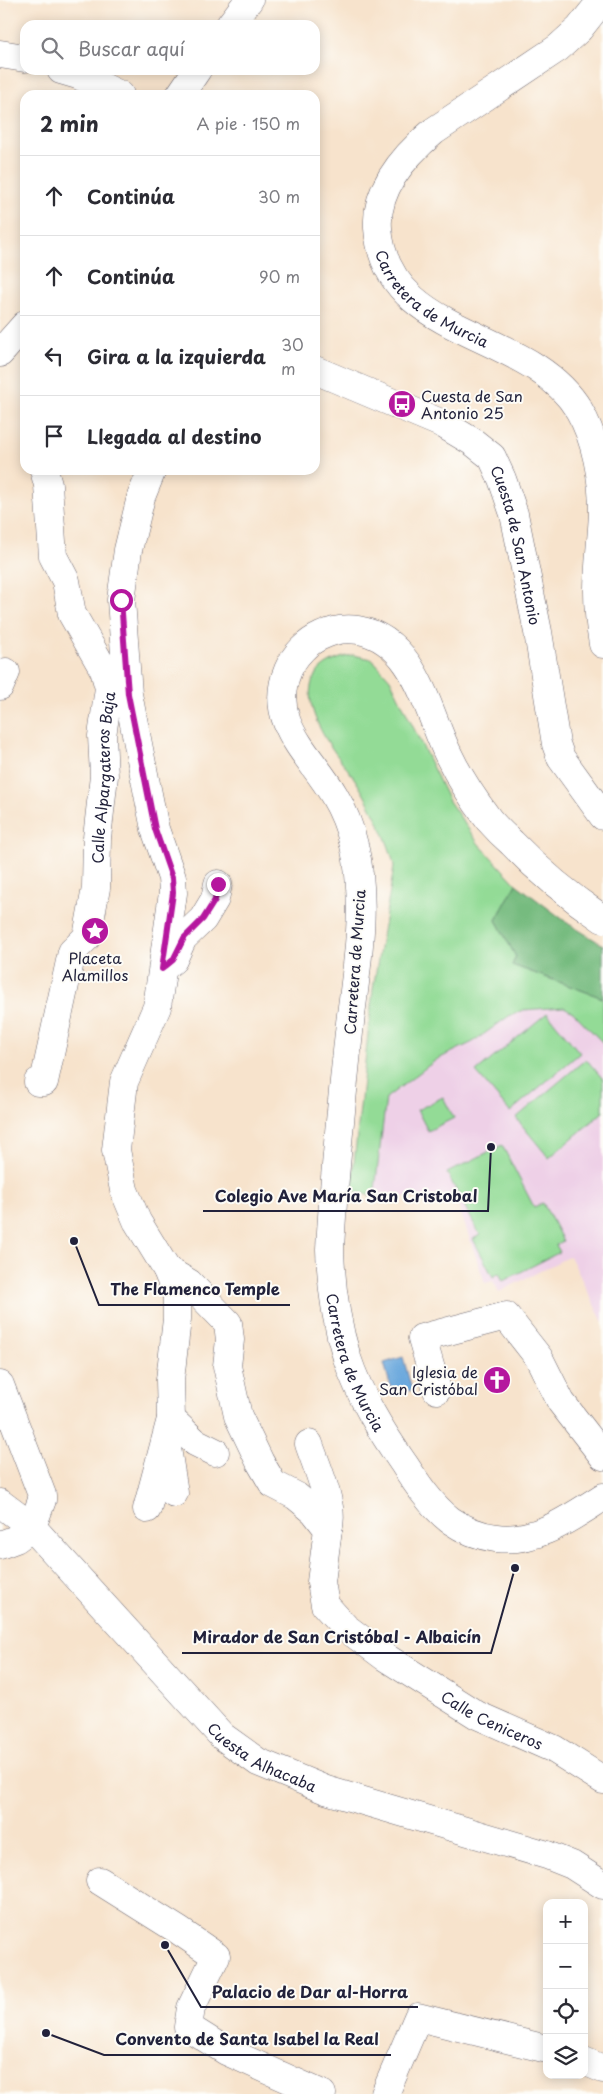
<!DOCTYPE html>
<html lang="es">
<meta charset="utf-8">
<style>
:root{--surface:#fff;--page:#f2f2f3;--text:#2b2b33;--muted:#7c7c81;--line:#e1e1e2}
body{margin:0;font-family:"Playpen Sans",sans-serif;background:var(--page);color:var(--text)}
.controls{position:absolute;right:15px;bottom:15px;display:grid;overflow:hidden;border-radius:10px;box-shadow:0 2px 12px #0003}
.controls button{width:45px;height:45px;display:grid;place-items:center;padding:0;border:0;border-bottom:1px solid var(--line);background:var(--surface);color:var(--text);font:25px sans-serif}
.stop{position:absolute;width:15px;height:15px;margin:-11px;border:4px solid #b5179e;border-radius:50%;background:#fff}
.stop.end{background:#b5179e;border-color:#fff;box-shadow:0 1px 5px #0008}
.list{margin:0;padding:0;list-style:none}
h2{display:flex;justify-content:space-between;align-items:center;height:65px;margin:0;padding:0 20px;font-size:21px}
h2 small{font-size:16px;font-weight:400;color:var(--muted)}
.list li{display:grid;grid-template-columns:32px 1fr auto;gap:15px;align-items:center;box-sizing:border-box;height:80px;padding:0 20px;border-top:1px solid var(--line)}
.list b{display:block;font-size:19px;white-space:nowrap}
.list em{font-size:16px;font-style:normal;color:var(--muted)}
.icon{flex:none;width:28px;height:28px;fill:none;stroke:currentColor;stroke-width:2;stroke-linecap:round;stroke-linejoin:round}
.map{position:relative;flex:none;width:603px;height:2094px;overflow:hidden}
.search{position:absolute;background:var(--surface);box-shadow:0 2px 12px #0003;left:20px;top:20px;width:300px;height:55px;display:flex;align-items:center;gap:12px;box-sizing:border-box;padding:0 18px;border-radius:15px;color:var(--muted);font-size:19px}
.panel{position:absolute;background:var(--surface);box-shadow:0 2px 12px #0003;left:20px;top:90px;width:300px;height:385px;border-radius:15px}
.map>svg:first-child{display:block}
.built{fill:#eed0e7}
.green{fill:#93db96;stroke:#5a7e68}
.forest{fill:#76bb7f;stroke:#4c6e5d}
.water{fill:#6ba8dd;stroke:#46658c}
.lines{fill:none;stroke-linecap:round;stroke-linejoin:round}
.minor-casing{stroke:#6d666e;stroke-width:29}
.major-casing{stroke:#6d666e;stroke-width:29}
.minor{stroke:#fff;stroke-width:28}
.major{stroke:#fff;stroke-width:28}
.route{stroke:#b5179e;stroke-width:6}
.labels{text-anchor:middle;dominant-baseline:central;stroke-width:4;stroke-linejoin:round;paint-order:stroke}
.street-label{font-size:15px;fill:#22223b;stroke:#fdfcf7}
.poi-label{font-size:15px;fill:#22223b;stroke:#fdfcf7;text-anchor:start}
.leader{fill:none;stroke:#22223b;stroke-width:2}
.callout-dot{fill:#22223b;stroke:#fdfcf7;stroke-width:2}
.callout-label{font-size:16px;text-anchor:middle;font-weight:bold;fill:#22223b;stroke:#fdfcf7;stroke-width:4;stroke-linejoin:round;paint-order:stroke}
</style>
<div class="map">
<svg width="603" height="2094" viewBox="0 0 603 2094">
<rect width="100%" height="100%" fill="#fdfcf7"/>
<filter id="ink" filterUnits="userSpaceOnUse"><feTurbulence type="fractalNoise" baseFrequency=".02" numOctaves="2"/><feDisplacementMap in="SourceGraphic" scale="10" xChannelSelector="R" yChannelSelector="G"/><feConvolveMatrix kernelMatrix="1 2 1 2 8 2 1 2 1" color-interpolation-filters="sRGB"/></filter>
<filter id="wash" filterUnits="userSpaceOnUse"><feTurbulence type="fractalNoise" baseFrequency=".0096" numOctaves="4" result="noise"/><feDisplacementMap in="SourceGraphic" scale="20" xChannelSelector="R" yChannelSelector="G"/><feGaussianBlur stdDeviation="1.12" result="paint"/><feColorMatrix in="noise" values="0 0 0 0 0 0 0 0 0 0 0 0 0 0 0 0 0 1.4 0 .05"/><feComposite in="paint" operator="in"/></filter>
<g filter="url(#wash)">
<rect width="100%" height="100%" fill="#f7e3cc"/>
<polygon class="built" points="564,1007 574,1013 603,1043 603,1322 570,1256 499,1292 493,1281 485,1283 456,1199 431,1197 374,1197 386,1098 436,1060 473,1042 509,1016 523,1010"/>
<g class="green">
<path d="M353,655L372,659L390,679L449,801L478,843L516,884L496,920L516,957L512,965L603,998V1043L574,1013L564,1007L523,1010L509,1016L473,1042L436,1060L386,1098L374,1197L351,1190L373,989L394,867C392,846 368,800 356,781C348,768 337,757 329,744C304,705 297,665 353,655Z"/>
<polygon points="547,1013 580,1053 510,1112 476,1072"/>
<polygon points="586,1059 603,1079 603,1112 549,1158 516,1118"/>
<polygon points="443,1097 454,1118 428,1131 417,1110"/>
<polygon points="502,1145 534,1207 543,1203 563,1241 556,1245 560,1252 503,1281 499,1273 493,1277 473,1239 480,1235 447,1173"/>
</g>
<polygon class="forest" points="516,884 569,924 603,945 603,998 512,965 516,957 496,920"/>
<polygon class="water" points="403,1357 412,1390 393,1395 384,1363"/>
</g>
<g filter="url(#ink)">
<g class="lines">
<defs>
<g id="minor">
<polyline points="230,25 249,0"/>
<polyline points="0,54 25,58"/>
<polyline points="61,70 78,75 120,95"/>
<polyline points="180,95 197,70"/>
<polyline points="0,353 25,325"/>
<path id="s1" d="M315,370L443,424L473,442L492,457L502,479L514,514L538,632L556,744L561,758L603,816"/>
<path id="s2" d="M152,470L141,497L128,550L121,600L128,694L155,829L172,878L173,893L157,1007L124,1082L116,1150L124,1190L137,1221L167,1270L189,1283L228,1323L230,1340L227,1366L238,1416L260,1462L273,1484L296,1496L314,1511L328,1529L321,1582L325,1605L345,1627L385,1657L477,1715L554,1749L603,1780"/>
<polyline points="0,686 6,672"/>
<polyline points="165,966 173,960 183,938 203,919 215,899 218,884"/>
<path id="s3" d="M38,1082H44L72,952L87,937L96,888L97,838L104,776L102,736L109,688L104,670L72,614L66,581L53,556L48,485L44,470"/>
<polyline points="0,1385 42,1495 42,1500 32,1527"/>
<polyline points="437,1390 422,1338 506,1316 539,1358 561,1402 603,1456"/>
<polyline points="171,1419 195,1442 215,1452"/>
<path d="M309,1444C316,1465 336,1509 328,1529"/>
<polyline points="167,1448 174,1493"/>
<path id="s4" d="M0,1503L32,1527L222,1736L258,1762L326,1790L547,1855L572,1865L603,1885"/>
<polyline points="147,1509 171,1419 170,1380 177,1319 177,1296 167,1270"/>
<polyline points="0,1545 16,1539 32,1527"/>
<polyline points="100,1881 178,1930 216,1956 191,2008 188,2027 226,2051 322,2094"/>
<polyline points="584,2061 603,2069"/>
<polyline points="385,2094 418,2017 547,2049"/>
</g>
<g id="major">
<path id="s5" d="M602,0L579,29L558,48L434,131C405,155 375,188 378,228C386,340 529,327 579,410C596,439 603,479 603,512C602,538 598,565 598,591C598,608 600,627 603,644"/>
<path id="s6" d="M603,919C570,897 540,872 512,843C504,836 496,828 489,820C474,800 460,779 449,756C427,712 416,640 358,630C346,628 333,630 321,636C307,642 294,656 288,670C266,722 311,755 334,795C343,810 350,828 354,845C368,903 357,965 350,1023C342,1098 334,1173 330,1249C331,1286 336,1322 347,1358C360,1397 381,1431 404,1464C417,1484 431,1505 450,1520C463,1529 480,1536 496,1538C537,1543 570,1518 603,1497"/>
</g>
</defs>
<use href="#minor" class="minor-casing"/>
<use href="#major" class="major-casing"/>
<use href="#minor" class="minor"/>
<use href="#major" class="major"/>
</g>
</g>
<g class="lines" filter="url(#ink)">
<polyline class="route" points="121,600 128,694 155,829 172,878 173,893 162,969 173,960 184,938 203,919 215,900 218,884"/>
</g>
<defs>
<symbol id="bus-disc" viewBox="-11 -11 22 22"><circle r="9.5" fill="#b5179e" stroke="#fdfcf7"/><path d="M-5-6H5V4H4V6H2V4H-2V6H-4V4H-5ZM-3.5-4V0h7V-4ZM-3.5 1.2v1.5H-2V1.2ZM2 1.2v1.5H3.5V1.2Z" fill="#fff"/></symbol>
<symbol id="sight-disc" viewBox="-11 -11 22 22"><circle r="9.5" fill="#b5179e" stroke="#fdfcf7"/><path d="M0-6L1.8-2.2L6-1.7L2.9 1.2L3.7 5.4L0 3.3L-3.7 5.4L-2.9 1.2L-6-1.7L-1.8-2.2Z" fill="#fff"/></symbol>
<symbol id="church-disc" viewBox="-11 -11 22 22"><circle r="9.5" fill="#b5179e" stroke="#fdfcf7"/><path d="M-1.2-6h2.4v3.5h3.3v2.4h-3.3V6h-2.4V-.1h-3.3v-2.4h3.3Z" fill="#fff"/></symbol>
</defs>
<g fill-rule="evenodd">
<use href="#bus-disc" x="386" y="388" width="32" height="32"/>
<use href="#sight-disc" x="79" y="915" width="32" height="32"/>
<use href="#church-disc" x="481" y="1364" width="32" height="32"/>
</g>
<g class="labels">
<g class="street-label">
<text stroke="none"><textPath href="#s5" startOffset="426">Carretera de Murcia</textPath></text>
<text stroke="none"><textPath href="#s1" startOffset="290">Cuesta de San Antonio</textPath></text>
<text stroke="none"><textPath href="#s3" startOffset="321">Calle Alpargateros Baja</textPath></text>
<text transform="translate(354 962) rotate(-86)">Carretera de Murcia</text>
<text stroke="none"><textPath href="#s6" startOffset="1194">Carretera de Murcia</textPath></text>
<text stroke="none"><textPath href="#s2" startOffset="1436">Calle Ceniceros</textPath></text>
<text stroke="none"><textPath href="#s4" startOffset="368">Cuesta Alhacaba</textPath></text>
</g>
<g class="poi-label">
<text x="421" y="395">Cuesta de San<tspan x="421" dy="17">Antonio 25</tspan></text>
<text x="95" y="957" text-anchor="middle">Placeta<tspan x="95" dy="17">Alamillos</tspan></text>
<text x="478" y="1371" text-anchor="end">Iglesia de<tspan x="478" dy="17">San Cristóbal</tspan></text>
</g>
</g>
<path class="leader" d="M491 1147L488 1211H203M74 1241L99 1305H290M515 1568L491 1653H182M165 1945L201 2007H418M46 2033L104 2055H391"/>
<g class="callout-dot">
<circle cx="491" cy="1147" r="5"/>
<circle cx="74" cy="1241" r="5"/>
<circle cx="515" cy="1568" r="5"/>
<circle cx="165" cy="1945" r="5"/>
<circle cx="46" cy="2033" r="5"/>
</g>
<g class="callout-label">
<text x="346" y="1202">Colegio Ave María San Cristobal</text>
<text x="195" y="1295">The Flamenco Temple</text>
<text x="337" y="1643">Mirador de San Cristóbal - Albaicín</text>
<text x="310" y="1998">Palacio de Dar al-Horra</text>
<text x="247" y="2045">Convento de Santa Isabel la Real</text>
</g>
</svg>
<div class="controls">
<button>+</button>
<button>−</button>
<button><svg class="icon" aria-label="locate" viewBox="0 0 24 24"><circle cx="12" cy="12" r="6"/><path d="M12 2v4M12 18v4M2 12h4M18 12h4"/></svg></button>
<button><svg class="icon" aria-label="layers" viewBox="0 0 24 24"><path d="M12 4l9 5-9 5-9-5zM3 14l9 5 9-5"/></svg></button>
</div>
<div class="stop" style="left:121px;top:600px"></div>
<div class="stop end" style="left:218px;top:884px"></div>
<div class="search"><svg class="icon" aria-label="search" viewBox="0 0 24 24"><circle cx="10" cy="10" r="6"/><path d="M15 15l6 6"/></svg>Buscar aquí</div>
<section class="panel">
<h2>2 min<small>A pie · 150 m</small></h2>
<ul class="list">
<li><svg class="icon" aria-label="ahead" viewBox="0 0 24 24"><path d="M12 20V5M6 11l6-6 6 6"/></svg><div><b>Continúa</b></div><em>30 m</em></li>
<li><svg class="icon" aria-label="ahead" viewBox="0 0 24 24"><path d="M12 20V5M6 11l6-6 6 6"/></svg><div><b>Continúa</b></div><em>90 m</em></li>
<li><svg class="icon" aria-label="left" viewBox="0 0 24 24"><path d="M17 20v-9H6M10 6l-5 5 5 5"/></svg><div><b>Gira a la izquierda</b></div><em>30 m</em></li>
<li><svg class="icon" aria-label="arrive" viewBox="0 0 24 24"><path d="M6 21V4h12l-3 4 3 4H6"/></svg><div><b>Llegada al destino</b></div></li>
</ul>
</section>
</div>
